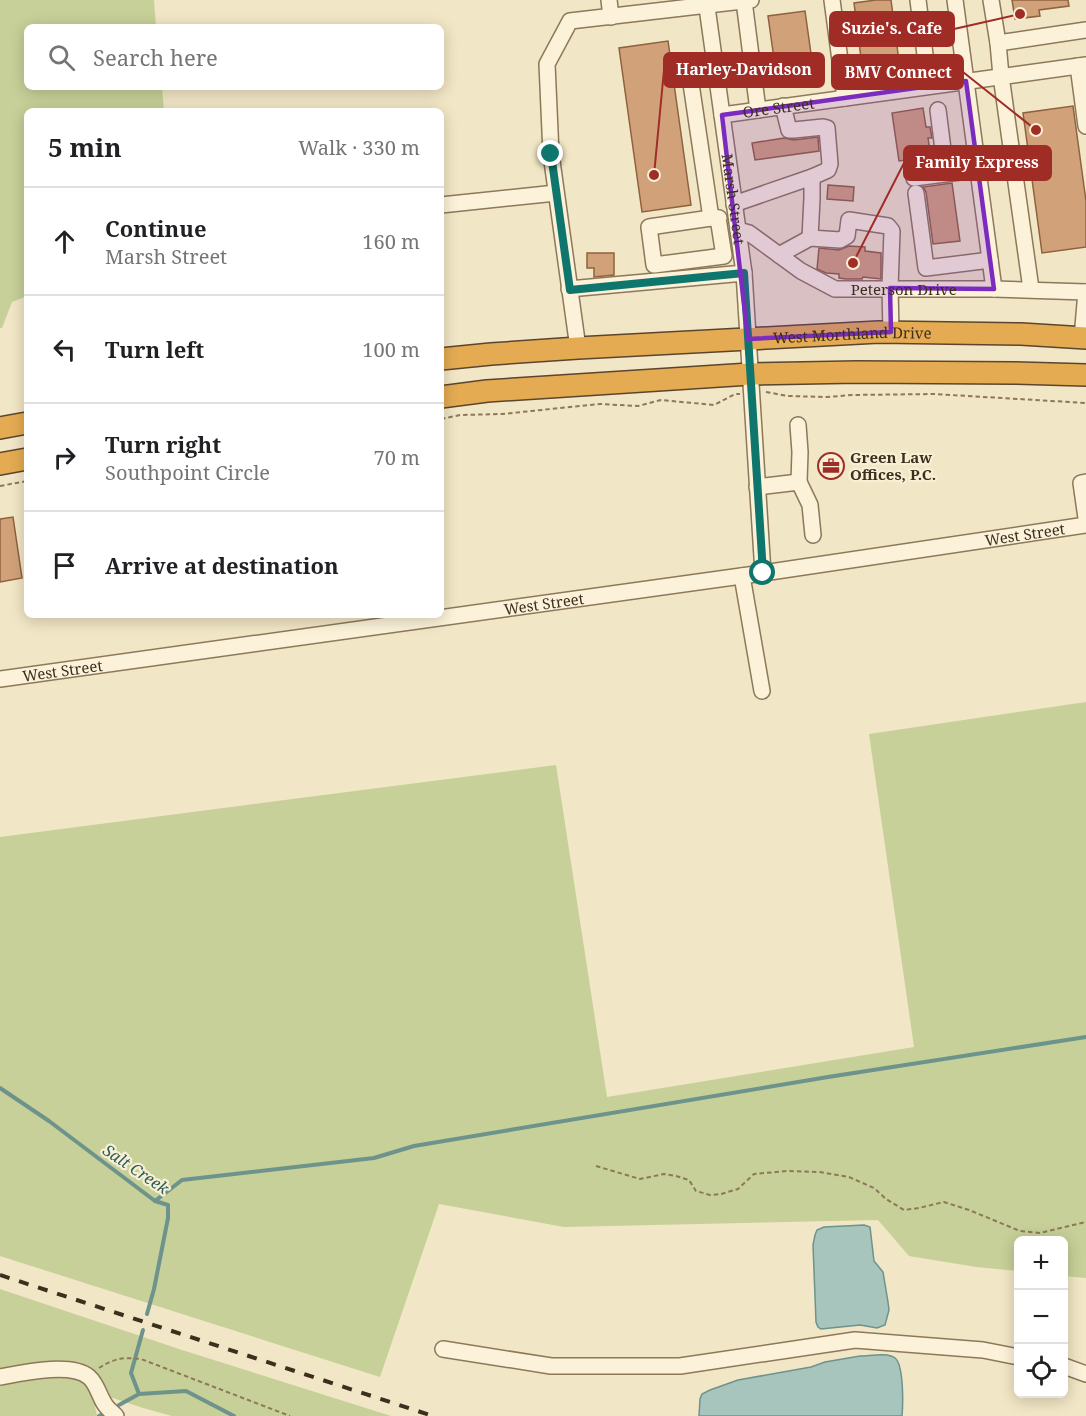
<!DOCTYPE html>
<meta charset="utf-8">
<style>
:root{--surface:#fff;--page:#f6f6f6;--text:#202124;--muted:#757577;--line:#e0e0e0}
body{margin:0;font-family:"Noto Serif",serif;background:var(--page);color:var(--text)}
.controls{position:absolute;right:18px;bottom:18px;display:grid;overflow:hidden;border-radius:9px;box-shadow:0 3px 15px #0003}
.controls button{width:54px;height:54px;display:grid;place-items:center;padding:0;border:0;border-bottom:2px solid var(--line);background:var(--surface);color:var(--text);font:30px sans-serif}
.stop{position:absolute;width:18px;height:18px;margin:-14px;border:4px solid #0f766e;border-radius:50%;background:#fff}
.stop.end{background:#0f766e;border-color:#fff;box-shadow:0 2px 6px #0008}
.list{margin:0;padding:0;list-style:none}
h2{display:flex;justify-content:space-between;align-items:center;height:78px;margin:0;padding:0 24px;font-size:26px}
h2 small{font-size:20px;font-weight:400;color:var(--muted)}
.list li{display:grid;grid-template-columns:39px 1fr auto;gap:18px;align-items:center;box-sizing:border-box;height:108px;padding:0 24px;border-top:2px solid var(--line)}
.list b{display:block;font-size:22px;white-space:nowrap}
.list p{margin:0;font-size:20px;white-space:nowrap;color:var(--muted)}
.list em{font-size:20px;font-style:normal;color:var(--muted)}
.icon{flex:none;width:33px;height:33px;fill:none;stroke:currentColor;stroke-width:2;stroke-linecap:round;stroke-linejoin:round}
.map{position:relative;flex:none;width:1086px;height:1416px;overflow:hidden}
.search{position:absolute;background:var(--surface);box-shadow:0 3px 15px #0003;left:24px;top:24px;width:420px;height:66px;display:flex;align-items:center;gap:15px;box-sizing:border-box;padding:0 21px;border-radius:9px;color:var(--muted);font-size:22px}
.panel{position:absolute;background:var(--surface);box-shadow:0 3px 15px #0003;left:24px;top:108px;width:420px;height:510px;border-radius:9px}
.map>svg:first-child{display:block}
.green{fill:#c6d098}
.water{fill:#a7c4bd;stroke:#6d938c;stroke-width:1.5}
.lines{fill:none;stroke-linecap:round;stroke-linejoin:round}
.stream{stroke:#6d938c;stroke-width:4}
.building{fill:#d1a279;stroke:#8e623e;stroke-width:1.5}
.minor-casing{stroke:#8d785a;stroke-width:18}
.highway-casing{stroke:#5b452e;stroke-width:24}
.path{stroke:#8d785a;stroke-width:2;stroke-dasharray:4.5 3;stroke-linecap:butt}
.minor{stroke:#fbf2d9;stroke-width:15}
.highway{stroke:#e4ab52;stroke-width:21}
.rail{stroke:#3d2f1e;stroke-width:4;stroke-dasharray:10 10;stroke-linecap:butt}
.route{stroke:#0f766e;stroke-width:8}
.marked{fill:#7b2cbf;fill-opacity:0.2;stroke:#7b2cbf;stroke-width:4.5;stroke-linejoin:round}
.labels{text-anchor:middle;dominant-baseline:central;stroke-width:4.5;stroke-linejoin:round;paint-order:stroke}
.street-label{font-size:15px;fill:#3d2f1e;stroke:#f8f0d5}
.poi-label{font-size:15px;font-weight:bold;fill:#3d2f1e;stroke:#f8f0d5;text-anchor:start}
.water-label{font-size:16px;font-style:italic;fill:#2d5d5c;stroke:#f8f0d5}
.leader{fill:none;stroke:#a02c26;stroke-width:2}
.callout-dot{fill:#a02c26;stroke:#f8f0d5;stroke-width:2}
.callout{fill:#a02c26;stroke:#a02c26;stroke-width:2}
.callout-label{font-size:16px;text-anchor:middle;font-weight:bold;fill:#fff}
</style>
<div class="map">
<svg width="1086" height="1416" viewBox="0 0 1086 1416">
<rect width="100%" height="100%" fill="#f1e6c5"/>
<g class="green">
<polygon points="0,0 154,0 156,27 27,27 27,87 162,87 164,111 27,111 27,296 12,302 2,328 0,328"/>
<polygon points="1086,702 1086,1278 1064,1276 1064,1240 1018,1240 1018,1271 976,1267 909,1256 878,1220 564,1227 439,1204 380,1377 0,1256 0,837 556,765 607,1097 914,1047 869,734"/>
<polygon points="0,1289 182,1350 391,1416 172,1416 143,1408 113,1398 95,1407 97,1416 0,1416"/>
</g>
<g class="water">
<polygon points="864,1225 870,1227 874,1261 883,1272 888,1302 889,1310 885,1325 877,1328 860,1325 821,1329 818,1327 816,1322 813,1245 815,1235 817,1230 824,1227"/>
<path d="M860,1356C870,1356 887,1352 895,1358C904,1365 903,1405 902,1416H699L700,1399L702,1394L710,1390L738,1380L811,1367L825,1362Z"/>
</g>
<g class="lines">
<g class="stream">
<polyline points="0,1088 49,1121 155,1201 168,1205 168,1218 154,1289 147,1314"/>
<polyline points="155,1201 182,1180 374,1158 414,1146 828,1077 1086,1037"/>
<polyline points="139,1394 131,1373 143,1330"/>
<polyline points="119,1405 139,1394 186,1391 234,1416"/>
<polyline points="99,1416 101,1415"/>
</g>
</g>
<g class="building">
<polygon points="876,0 891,0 900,69 863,74 854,3"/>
<polygon points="1012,0 1068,0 1069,6 1039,10 1040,16 1015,19"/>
<polygon points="805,11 815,82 778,87 768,16"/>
<polygon points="668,41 691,205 642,212 619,48"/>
<polygon points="1073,106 1086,201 1086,247 1042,253 1023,113"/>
<polygon points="923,108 926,127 930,127 932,138 928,138 931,157 899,161 892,113"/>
<polygon points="818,137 819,151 755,160 752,143 784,138 794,140"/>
<polygon points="952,183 960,241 933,244 926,192 923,187"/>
<polygon points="828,185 854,187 853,201 827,199"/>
<polygon points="849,246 865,247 865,251 881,253 881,279 863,277 862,279 846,279 839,278 839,274 826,273 817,269 819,248 839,250"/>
<polygon points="587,253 614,253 614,275 594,277 594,268 587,268"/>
<polygon points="13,517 22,578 0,582 0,519"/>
</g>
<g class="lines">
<defs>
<g id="minor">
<polyline points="609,0 611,17"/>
<path id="s1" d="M706,0L744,273L763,573"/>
<polyline points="832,0 845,98"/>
<polyline points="918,0 929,86"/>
<polyline points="955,0 994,289"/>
<polyline points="991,0 998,43 1086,30"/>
<polyline points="744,1 758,110"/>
<polyline points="998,43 1001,76 1031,289"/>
<polyline points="1078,66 1086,126"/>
<polyline points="716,73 690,77 711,218 719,218"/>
<polyline points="938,110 946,173"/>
<path id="s2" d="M722,115L1086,65"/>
<polyline points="812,177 812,198 810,238 840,240 847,236 849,220 888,226 892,231 890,288 891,332"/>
<polyline points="914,178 1013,165"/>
<polyline points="916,193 926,268 990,260"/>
<polyline points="734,204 812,177 828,170 830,164 827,128 823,127 794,130 789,130 783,106"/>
<polyline points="441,205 556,193"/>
<polyline points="711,218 649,227 654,265 724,256 718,218"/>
<path id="s3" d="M738,230L749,233L801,271L835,289H994L1086,292"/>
<polyline points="779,255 810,238"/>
<polyline points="569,289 744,273"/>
<polyline points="1082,338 1086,292"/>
<polyline points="578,348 551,154 547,64 570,21 751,0"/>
<polyline points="798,425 800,452 799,482"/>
<polyline points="1086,482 1081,483 1086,518"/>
<polyline points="757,487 799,482 810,505 813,535"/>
<polyline points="742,576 762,691"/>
<path id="s4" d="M0,679L763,573L1086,525"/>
<polyline points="443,1349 551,1366 680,1366 855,1340 983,1350 1018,1357"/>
<polyline points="1064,1366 1086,1374"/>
<path d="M0,1377C22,1373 71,1362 89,1377C98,1385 99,1397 106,1406C109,1410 113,1413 116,1416"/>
</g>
<g id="highway">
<path id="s5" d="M441,359L491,354L578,348L879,332L1021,334L1086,338"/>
<polyline points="441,397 487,391 750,374 857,372 1014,373 1086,375"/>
<polyline points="0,428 27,423"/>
<polyline points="0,464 27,459"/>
</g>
</defs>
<use href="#minor" class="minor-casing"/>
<use href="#highway" class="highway-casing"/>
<g class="path">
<polyline points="766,392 788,396 827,397 852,395 934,394 1086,403"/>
<polyline points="441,419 460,415 502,414 600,404 638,406 661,400 714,405 735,394 740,394"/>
<polyline points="0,486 27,481"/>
<polyline points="596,1166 640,1179 664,1174 676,1176 689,1180 696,1191 710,1195 721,1194 738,1189 754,1174 787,1171 820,1172 849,1177 874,1188 886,1199 904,1210 919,1208 944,1202 969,1210 1020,1231 1040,1233 1086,1222"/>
<path d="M99,1368C115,1358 123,1357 141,1359L290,1416"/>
</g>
<use href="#minor" class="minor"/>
<use href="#highway" class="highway"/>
<polyline class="rail" points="0,1275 433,1416"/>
</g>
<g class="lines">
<polyline class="route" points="551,154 570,290 744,273 763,573"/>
</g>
<path class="marked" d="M966,81L994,289L890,288L891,332L748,339L722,115Z"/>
<defs>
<symbol id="office-ring" viewBox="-11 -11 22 22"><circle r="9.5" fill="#f8f0d5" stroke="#a02c26" stroke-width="1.5"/><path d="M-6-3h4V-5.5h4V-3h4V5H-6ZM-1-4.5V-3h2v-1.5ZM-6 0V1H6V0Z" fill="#a02c26"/></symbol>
</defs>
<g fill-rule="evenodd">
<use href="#office-ring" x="816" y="451" width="30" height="30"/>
</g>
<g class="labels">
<g class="street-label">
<text stroke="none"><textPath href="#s2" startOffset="57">Ore Street</textPath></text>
<text stroke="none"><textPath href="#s1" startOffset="201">Marsh Street</textPath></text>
<text stroke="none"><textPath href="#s3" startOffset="183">Peterson Drive</textPath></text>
<text stroke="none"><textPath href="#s5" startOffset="412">West Morthland Drive</textPath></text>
<text stroke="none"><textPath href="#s4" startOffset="1035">West Street</textPath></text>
<text stroke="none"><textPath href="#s4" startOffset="549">West Street</textPath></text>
<text stroke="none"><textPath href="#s4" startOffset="63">West Street</textPath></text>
</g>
<g class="poi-label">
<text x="850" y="457">Green Law<tspan x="850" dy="17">Offices, P.C.</tspan></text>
</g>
<g class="water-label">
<text transform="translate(136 1169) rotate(34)">Salt Creek</text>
</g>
</g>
<path class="leader" d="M1020 14L954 29M654 175L664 70M1036 130L963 72M853 263L904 163"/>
<g class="callout-dot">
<circle cx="1020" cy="14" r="6"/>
<circle cx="654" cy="175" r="6"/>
<circle cx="1036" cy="130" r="6"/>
<circle cx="853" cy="263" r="6"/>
</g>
<g class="callout">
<rect x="830" y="12" width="124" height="34" rx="6"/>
<rect x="664" y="53" width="160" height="34" rx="6"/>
<rect x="832" y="55" width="131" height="34" rx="6"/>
<rect x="904" y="146" width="147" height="34" rx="6"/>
</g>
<g class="callout-label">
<text x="892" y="34">Suzie's. Cafe</text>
<text x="744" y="75">Harley-Davidson</text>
<text x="898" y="78">BMV Connect</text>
<text x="977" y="168">Family Express</text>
</g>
</svg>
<div class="controls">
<button>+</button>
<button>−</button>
<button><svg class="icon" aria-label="locate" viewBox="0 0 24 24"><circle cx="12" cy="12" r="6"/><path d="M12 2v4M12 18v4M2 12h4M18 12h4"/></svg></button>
</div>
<div class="stop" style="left:763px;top:573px"></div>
<div class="stop end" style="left:551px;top:154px"></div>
<div class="search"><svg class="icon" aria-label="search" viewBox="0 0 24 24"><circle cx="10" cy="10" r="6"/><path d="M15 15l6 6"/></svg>Search here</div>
<section class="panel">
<h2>5 min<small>Walk · 330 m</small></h2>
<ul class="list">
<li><svg class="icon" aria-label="ahead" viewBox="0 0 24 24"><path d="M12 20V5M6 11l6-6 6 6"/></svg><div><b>Continue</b><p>Marsh Street</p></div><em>160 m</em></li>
<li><svg class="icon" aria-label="left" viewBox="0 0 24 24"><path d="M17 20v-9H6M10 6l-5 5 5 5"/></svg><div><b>Turn left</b></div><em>100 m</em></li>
<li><svg class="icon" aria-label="right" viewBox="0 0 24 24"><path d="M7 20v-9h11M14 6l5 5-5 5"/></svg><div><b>Turn right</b><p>Southpoint Circle</p></div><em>70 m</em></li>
<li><svg class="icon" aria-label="arrive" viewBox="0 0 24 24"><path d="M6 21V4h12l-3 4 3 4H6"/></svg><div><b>Arrive at destination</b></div></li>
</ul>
</section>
</div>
